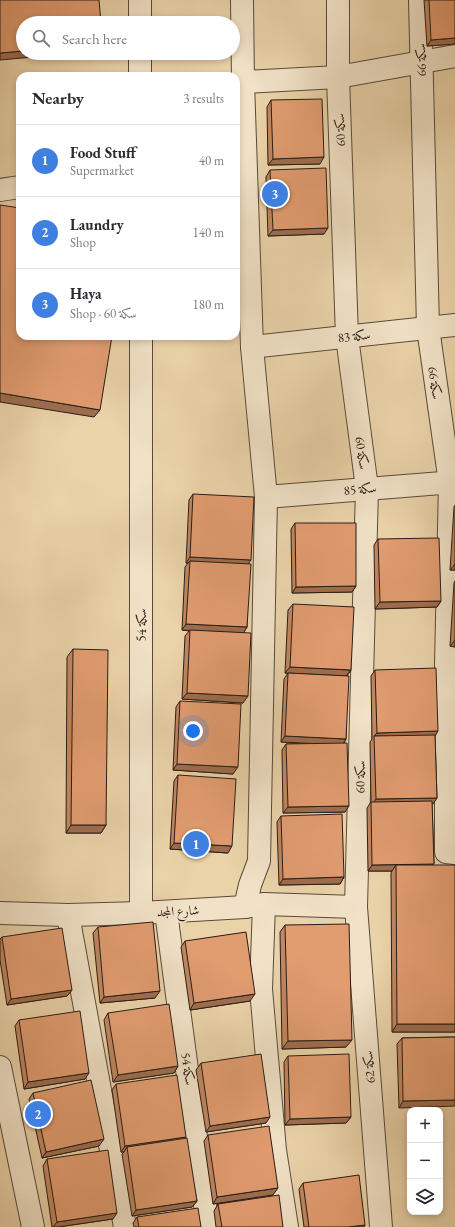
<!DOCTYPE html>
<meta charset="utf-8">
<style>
:root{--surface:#fff;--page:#f2f2f3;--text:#2b2b33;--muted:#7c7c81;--line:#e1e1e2;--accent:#8f2418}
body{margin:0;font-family:"EB Garamond",Amiri,serif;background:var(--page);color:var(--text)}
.controls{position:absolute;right:12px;bottom:12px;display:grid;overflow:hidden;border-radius:8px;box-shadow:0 2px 6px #0003}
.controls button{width:36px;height:36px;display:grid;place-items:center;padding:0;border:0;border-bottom:1px solid var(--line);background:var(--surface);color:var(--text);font:20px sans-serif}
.you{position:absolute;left:193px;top:731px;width:14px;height:14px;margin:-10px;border:3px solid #fff;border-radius:50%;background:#1a73e8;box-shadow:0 0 0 6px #1a73e833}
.badge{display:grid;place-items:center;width:26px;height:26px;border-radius:50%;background:var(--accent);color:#fff;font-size:13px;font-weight:700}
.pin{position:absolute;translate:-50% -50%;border:2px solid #fff;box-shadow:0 1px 4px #0006}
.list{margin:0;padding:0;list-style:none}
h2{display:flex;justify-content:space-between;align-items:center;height:52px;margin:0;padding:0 16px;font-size:17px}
h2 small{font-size:13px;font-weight:400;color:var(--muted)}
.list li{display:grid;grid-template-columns:26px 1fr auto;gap:12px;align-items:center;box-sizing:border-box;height:72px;padding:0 16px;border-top:1px solid var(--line)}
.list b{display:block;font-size:15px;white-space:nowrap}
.list p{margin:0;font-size:13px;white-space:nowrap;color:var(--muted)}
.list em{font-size:13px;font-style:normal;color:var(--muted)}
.icon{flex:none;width:22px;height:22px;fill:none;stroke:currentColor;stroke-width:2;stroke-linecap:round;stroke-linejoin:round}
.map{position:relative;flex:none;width:455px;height:1227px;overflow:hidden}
.search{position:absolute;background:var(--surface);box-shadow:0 2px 6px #0003;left:16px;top:16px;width:224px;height:44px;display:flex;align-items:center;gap:10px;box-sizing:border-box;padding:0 14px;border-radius:22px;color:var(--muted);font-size:15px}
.panel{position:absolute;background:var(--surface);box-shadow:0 2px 6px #0003;left:16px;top:72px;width:224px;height:268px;border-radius:12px}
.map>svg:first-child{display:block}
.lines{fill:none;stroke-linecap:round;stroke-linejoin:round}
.minor-casing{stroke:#584a3b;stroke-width:24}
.minor{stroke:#f1e2c7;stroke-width:22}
.wall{fill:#c28660;stroke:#281c16}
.shaded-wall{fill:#9e6d4e;stroke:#281c16}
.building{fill:#e19c70;stroke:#281c16}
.labels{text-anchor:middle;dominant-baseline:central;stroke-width:3.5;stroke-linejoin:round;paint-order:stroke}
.street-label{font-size:13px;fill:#281c16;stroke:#f1e2c7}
</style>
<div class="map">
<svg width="455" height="1227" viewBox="0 0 455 1227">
<rect width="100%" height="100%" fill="#ead2a9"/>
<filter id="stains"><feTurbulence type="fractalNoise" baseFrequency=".005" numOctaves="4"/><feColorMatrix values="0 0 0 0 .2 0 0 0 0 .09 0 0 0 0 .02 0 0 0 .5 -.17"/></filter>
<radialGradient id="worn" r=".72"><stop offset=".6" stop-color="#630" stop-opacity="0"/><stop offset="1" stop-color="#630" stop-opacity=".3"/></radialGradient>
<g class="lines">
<defs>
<g id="minor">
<polyline points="140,0 140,23"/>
<polyline points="242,0 243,82 252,347 266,497 259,861 250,885 245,907"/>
<polyline points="338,0 338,77 347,337 367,488 356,907 381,1227"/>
<polyline points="420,0 428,328 450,483 446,665 446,852 455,853"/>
<polyline points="140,53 140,76"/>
<polyline points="243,82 338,77 455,56"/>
<polyline points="0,190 20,187"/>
<polyline points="252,347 455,325"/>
<polyline points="266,497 455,482"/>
<polyline points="264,904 261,989 275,1150 287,1227"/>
<polyline points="166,912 208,1227"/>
<polyline points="0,913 68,915 141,913 245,907 264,904 356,907"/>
<polyline points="141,913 141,336"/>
<polyline points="68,915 125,1227"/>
<polyline points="0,1067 33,1227"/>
</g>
</defs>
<use href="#minor" class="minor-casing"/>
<use href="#minor" class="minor"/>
</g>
<g class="wall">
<polygon points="424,0 455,0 455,44 427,46"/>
<polygon points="271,100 320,164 268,165 267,107"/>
<polygon points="270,170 324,234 268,236 266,177"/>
<polygon points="193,494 248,564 247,627 243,633 243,703 182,699 185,636 189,631 182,630 185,567 188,563 186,563 189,500"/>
<polygon points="455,505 455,570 450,570 454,507"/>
<polygon points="295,523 356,586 352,592 292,593 291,529"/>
<polygon points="378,539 441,601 437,607 375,609 374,545"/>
<polygon points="455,581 455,647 450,646 454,583"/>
<polygon points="293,604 351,670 347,676 346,739 344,743 345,812 283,813 282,750 286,744 308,743 281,742 284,679 288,673 285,673 288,610"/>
<polygon points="73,649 106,825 101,833 66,833 67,657"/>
<polygon points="375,670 435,735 437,798 432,804 434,864 433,865 455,1032 392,1032 391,873 392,871 368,871 367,808 371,802 370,742 372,739 371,676"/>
<polygon points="180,701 233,774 173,770 176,707"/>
<polygon points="178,775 228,853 170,849 174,781"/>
<polygon points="281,816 344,877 340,884 279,885 277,822"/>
<polygon points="285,925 346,1047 282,1049 280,932"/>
<polygon points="98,927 155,998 100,1003 93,933"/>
<polygon points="2,937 72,990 67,996 7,1005 0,960 0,939"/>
<polygon points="185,941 250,1001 190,1010 181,947"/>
<polygon points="108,1013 178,1066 174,1073 113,1082 104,1020"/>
<polygon points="19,1020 85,1079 24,1089 15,1026"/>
<polygon points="455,1037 399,1108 397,1044 402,1038"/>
<polygon points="288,1056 351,1117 346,1123 285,1125 284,1062"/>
<polygon points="201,1063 266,1123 206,1132 196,1070"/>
<polygon points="116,1084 186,1137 185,1139 197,1201 192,1207 132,1216 122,1154 124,1152 121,1152 112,1090"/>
<polygon points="33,1093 99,1146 42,1158 29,1099"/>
<polygon points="208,1135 273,1195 213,1204 204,1141"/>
<polygon points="47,1159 113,1219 58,1227 52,1227 43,1166"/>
<polygon points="303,1183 364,1227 304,1227 299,1189"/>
<polygon points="218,1204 283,1227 216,1227 214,1211"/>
<polygon points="137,1217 201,1227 134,1227 133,1223"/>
</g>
<g class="shaded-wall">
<polygon points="455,38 455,44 427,46 431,40"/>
<polygon points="23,51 23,53 77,53 0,60 0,53"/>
<polygon points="324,157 320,164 268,165 273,159"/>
<polygon points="328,228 324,234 268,236 273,230"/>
<polygon points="0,393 100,410 94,417 0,402"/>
<polygon points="190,557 251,560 246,567 190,561 188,563 186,563"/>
<polygon points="455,564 455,570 450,570"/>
<polygon points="356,586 352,592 292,593 296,587"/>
<polygon points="441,601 437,607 375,609 380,602"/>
<polygon points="186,624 247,627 243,634 182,630"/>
<polygon points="455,640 455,647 450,646"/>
<polygon points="290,667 351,670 346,676 285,673"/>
<polygon points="187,693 248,696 243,703 182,699"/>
<polygon points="438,731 434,738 374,736 377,733"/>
<polygon points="285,736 346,739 342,745 281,742"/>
<polygon points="177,764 238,767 233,774 173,770"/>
<polygon points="437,798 433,804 372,805 376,799"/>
<polygon points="349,806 345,812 283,813 288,807"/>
<polygon points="71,825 106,825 101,833 66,833"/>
<polygon points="174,843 232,846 228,853 170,849"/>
<polygon points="434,864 429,870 396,865 392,871 368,871 372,865"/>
<polygon points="344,877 340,884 279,885 283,879"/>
<polygon points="72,990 67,996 7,1005 11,999"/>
<polygon points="160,991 155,998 100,1003 104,997"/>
<polygon points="255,994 250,1001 190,1010 194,1003"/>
<polygon points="397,1024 455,1024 455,1032 392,1032"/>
<polygon points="352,1040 346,1047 282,1049 288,1041"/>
<polygon points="178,1066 174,1073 113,1082 118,1075"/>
<polygon points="89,1073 85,1079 24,1089 28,1082"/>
<polygon points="455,1100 455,1106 399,1108 403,1101"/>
<polygon points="270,1117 266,1123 206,1132 210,1126"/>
<polygon points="351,1117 346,1123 285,1125 290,1119"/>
<polygon points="186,1137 182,1143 127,1147 124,1152 121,1152 125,1146"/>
<polygon points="104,1139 99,1146 42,1158 46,1152"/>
<polygon points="278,1188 273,1195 213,1204 217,1197"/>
<polygon points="197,1201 192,1207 132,1216 136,1210"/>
<polygon points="117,1213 113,1219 58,1227 53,1227 57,1222"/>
<polygon points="365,1225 364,1227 348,1227"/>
</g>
<g class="building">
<polygon points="0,0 99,0 101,23 23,23 23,51 0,53"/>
<polygon points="429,0 455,0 455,38 431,40"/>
<polygon points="322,99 324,157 273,159 271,100"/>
<polygon points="326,168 328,228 273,230 270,170"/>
<polygon points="0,205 20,208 20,336 112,336 100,410 0,393"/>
<polygon points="193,494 254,497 251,560 190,557"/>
<polygon points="295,523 356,523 356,586 296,587"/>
<polygon points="439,538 441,601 380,602 378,539"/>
<polygon points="190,561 251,564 247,627 186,624"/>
<polygon points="293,604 354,607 351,670 290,667"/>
<polygon points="190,630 251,633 248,696 187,693"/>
<polygon points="73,649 108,650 106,825 71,825"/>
<polygon points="436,668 438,731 377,733 375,670"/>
<polygon points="288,673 349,676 346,739 285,736"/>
<polygon points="180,701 241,704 238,767 177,764"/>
<polygon points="435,735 437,798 376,799 374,736"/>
<polygon points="347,743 349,806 288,807 286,744"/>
<polygon points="178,775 236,779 232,846 174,843"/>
<polygon points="432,801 434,864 372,865 371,802"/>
<polygon points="342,814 344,877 283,879 281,816"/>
<polygon points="396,865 455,865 455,1024 397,1024"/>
<polygon points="153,922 160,991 104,997 98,927"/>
<polygon points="349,924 352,1040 288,1041 285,925"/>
<polygon points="62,928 72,990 11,999 2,937"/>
<polygon points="246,932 255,994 194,1003 185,941"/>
<polygon points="169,1004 178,1066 118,1075 108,1013"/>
<polygon points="80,1011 89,1073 28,1082 19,1020"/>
<polygon points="455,1037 455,1100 403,1101 402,1038"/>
<polygon points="261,1054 270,1117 210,1126 201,1063"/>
<polygon points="349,1054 351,1117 290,1119 288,1056"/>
<polygon points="177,1075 186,1137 125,1146 116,1084"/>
<polygon points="91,1080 104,1139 46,1152 33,1093"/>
<polygon points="269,1126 278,1188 217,1197 208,1135"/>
<polygon points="187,1138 197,1201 136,1210 127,1147"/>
<polygon points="108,1150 117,1213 57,1222 47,1159"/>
<polygon points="359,1175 365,1225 348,1227 309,1227 303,1183"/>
<polygon points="279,1195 283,1227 222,1227 218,1204"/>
<polygon points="198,1208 201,1227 139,1227 137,1217"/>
</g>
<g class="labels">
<g class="street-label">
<text transform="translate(421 60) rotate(-91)">سكة 66</text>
<text transform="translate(340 130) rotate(-92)">سكة 60</text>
<text transform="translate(354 336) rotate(-6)">سكة 83</text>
<text transform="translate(435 383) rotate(82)">سكة 66</text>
<text transform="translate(362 453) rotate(83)">سكة 60</text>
<text transform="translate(360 489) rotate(-5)">سكة 85</text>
<text transform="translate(141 625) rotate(-90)">سكة 54</text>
<text transform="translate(360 777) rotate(-89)">سكة 60</text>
<text transform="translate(178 911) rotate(-3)">شارع المجد</text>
<text transform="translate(369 1067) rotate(-94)">سكة 62</text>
<text transform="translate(188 1069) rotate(82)">سكة 54</text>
</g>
</g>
<rect width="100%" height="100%" filter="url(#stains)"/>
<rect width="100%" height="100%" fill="url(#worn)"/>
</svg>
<div class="controls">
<button>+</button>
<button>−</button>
<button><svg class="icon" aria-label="layers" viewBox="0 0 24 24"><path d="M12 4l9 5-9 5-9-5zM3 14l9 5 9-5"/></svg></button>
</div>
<div class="you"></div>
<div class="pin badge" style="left:196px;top:844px;background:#3f7fe0">1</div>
<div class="pin badge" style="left:38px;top:1114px;background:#3f7fe0">2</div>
<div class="pin badge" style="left:275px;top:194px;background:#3f7fe0">3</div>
<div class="search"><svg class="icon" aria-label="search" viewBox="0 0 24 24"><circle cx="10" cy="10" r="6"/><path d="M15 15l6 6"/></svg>Search here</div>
<section class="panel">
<h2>Nearby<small>3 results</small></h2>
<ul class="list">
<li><span class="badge" style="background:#3f7fe0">1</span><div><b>Food Stuff</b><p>Supermarket</p></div><em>40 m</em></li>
<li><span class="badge" style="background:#3f7fe0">2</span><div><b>Laundry</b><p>Shop</p></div><em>140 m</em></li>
<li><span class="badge" style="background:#3f7fe0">3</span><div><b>Haya</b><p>Shop · سكة 60</p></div><em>180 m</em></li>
</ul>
</section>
</div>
